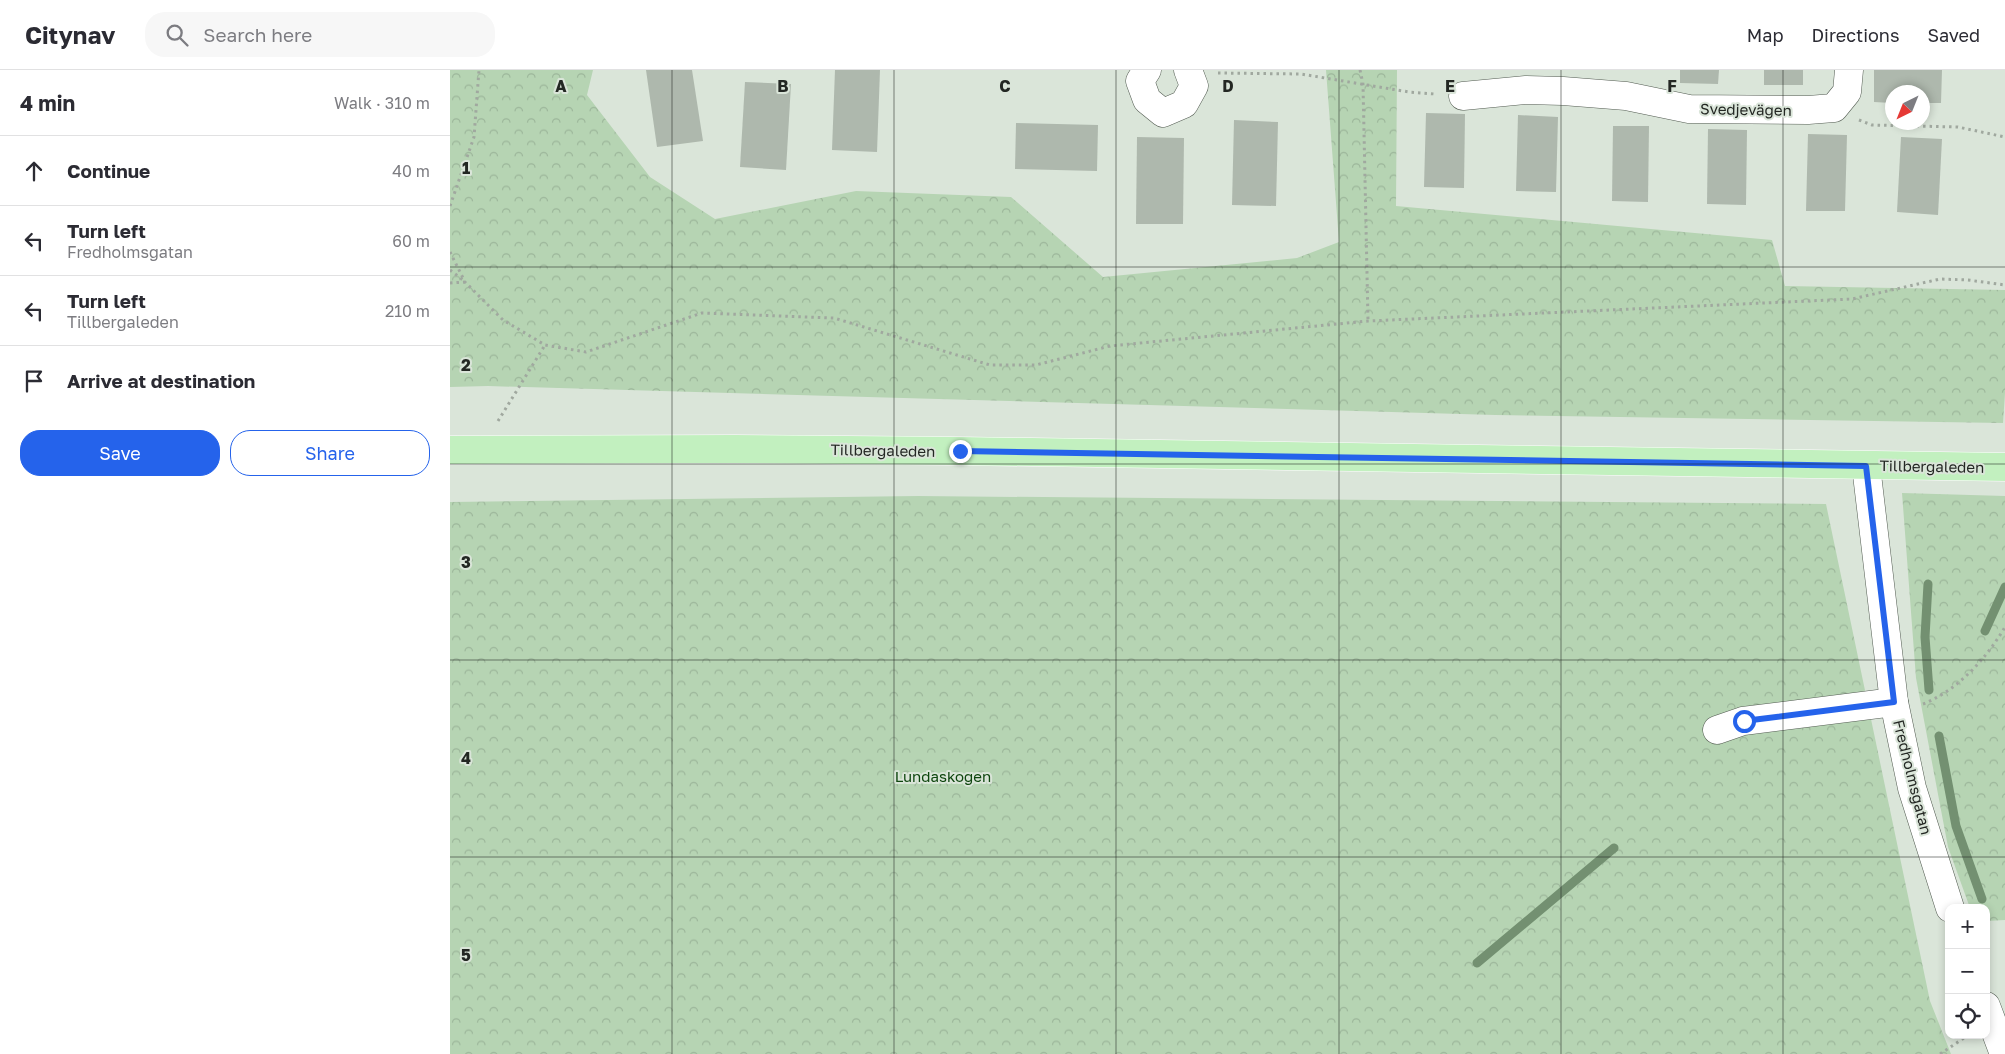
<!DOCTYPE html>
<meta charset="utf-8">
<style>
:root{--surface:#fff;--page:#f7f7f7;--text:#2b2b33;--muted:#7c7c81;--line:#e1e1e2;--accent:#2563eb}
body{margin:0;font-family:"Golos Text",sans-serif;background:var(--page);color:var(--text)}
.controls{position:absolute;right:15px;bottom:15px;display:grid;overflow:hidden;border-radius:10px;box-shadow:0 2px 8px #0003}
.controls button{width:45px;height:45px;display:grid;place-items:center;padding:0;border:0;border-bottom:1px solid var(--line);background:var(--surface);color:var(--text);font:25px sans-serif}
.compass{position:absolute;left:1435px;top:15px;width:45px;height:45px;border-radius:50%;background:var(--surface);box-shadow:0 2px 8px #0003;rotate:223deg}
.stop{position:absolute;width:15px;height:15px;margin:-11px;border:4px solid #2563eb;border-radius:50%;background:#fff}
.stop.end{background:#2563eb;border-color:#fff;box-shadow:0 1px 5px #0008}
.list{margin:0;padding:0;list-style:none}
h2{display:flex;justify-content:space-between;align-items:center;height:65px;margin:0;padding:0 20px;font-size:21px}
h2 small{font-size:16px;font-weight:400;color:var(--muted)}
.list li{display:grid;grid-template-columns:32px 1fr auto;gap:15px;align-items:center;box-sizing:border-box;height:70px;padding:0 20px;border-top:1px solid var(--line)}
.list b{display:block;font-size:19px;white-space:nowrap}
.list p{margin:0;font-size:16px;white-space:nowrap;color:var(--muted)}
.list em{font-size:16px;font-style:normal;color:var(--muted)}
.actions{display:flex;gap:10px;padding:15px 20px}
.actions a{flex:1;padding:11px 0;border:1px solid var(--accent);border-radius:20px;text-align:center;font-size:18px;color:var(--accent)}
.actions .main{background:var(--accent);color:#fff}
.icon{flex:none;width:28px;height:28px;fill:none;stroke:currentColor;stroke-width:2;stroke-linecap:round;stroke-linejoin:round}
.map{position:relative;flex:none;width:1555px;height:984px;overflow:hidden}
header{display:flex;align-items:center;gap:30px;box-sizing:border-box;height:70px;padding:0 25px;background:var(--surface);border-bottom:1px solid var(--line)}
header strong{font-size:24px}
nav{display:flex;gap:28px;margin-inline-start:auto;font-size:18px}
.search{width:350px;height:45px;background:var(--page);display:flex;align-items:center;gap:12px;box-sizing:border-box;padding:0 18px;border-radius:20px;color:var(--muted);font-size:19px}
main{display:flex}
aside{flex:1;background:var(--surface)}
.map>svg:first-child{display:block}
.forest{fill:url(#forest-crowns)}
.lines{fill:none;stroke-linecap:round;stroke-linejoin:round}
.stream{stroke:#739071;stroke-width:9}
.building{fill:#aeb8ad}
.minor-casing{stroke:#535c52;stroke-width:29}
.major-casing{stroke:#fff;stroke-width:29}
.path{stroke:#a0a89f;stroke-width:3;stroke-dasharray:2.5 4;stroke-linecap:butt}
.minor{stroke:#fff;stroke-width:28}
.major{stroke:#c2f0bf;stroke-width:28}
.route{stroke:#2563eb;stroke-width:6}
.grid{fill:none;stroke:#232723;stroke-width:1;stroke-opacity:0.55}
.labels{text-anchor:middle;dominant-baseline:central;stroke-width:4;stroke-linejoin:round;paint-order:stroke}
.street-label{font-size:15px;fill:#232723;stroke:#dae5d9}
.park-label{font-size:15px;fill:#0e460e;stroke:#dae5d9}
.grid-label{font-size:16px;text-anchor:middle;font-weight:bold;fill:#232723;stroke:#dae5d9;stroke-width:4;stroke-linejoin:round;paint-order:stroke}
</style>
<header>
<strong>Citynav</strong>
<div class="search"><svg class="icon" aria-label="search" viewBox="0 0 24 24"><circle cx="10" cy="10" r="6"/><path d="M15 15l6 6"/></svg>Search here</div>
<nav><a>Map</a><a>Directions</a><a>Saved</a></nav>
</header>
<main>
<aside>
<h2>4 min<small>Walk · 310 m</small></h2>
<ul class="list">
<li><svg class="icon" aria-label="ahead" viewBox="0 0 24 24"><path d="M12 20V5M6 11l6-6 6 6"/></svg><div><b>Continue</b></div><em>40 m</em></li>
<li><svg class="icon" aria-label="left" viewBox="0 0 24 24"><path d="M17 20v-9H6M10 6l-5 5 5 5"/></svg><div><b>Turn left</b><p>Fredholmsgatan</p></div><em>60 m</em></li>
<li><svg class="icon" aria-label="left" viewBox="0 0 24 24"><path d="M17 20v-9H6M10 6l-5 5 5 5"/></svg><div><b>Turn left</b><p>Tillbergaleden</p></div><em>210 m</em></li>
<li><svg class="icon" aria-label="arrive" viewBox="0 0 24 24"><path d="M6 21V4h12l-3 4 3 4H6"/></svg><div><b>Arrive at destination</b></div></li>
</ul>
<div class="actions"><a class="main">Save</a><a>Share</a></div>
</aside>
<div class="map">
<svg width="1555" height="984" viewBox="0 0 1555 984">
<defs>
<pattern id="forest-crowns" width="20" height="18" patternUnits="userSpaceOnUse" patternTransform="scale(1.25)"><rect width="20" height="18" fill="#b6d4b3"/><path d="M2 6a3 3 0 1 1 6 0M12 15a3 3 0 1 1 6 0" fill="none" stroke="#9cb69a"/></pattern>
</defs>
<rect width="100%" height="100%" fill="#dae5d9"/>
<g class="forest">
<polygon points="0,0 143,0 137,25 200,107 265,149 406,121 561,127 653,207 847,188 889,172 876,0 947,0 946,136 1322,170 1335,216 1555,220 1555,323 1553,353 1045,345 38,316 0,317"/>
<polygon points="1452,423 1555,426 1555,850 1536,851 1536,838 1520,838 1498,777 1466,608"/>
<polygon points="468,426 1376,434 1480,931 1501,984 0,984 0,432"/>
</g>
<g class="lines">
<g class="stream">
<polyline points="1478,514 1475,567 1479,620"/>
<polyline points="1535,561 1555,517"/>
<polyline points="1489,666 1506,756 1532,829"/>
<polyline points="1027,893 1164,778"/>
</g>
</g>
<g class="building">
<polygon points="196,0 242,0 253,71 207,77"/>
<polygon points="385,0 430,0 427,82 382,80"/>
<polygon points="1230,0 1269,0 1268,14 1230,13"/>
<rect x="1314" y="0" width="39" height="15"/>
<polygon points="1424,0 1492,0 1491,33 1472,33 1472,22 1442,22 1442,33 1424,32"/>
<polygon points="295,12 341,14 336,100 290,97"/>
<polygon points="976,43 1015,44 1014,118 974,117"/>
<polygon points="1068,45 1108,47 1106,122 1066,121"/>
<polygon points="784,50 828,52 826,136 782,135"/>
<polygon points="566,53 648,55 647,101 565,99"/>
<polygon points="1163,56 1199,56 1198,132 1162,131"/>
<polygon points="1258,59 1297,60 1296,135 1257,134"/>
<polygon points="1358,64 1397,65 1395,141 1356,141"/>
<polygon points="687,67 734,68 733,154 686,154"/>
<polygon points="1451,67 1492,69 1488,145 1447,142"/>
</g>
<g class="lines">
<defs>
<g id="minor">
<polyline points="697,0 690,11 697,30 713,43 734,34 744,16 738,0"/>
<polyline points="1013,26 1076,20 1113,21 1176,26 1239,39 1358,40 1384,38 1397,22 1399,0"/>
<polyline points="1416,396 1444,632 1462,718 1500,838"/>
<polyline points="1267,660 1293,651 1444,632"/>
<polyline points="1536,936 1554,984"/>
</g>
<polyline id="major" points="0,380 285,379 510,381 1555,397"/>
</defs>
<use href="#minor" class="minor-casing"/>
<use href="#major" class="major-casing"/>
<g class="path">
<polyline points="910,0 913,14 918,251"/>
<polyline points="768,3 851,4 959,22 985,24"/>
<polyline points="1409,50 1422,55 1508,57 1555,67"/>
<polyline points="0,136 24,67 29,0"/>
<polyline points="0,182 15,212 53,250 95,275 136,282 252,243 384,248 540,295 586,295 660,276 918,251 1402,229 1490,209 1518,210 1555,215"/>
<polyline points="0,200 13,210"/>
<polyline points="0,213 15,212"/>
<polyline points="48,351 95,275"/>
<path d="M1473,634C1508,620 1536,589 1555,557"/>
<polyline points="1490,984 1517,966"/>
</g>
<use href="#minor" class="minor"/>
<use href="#major" class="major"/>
</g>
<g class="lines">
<polyline class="route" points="510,381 1416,396 1444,632 1294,651"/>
</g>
<path class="grid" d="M222,0V984M444,0V984M666,0V984M889,0V984M1111,0V984M1333,0V984M0,197H1555M0,394H1555M0,590H1555M0,787H1555"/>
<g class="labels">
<g class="street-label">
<text transform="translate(1296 39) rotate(1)">Svedjevägen</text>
<text transform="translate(433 380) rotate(1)">Tillbergaleden</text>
<text transform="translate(1482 396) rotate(1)">Tillbergaleden</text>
<text transform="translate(1463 707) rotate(76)">Fredholmsgatan</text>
</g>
<g class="park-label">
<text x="493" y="706">Lundaskogen</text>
</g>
</g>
<g class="grid-label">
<text x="111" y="22">A</text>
<text x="333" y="22">B</text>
<text x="555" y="22">C</text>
<text x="778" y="22">D</text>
<text x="1000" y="22">E</text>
<text x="1222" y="22">F</text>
<text x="16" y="104">1</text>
<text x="16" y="301">2</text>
<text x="16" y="498">3</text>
<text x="16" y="694">4</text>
<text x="16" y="891">5</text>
</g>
</svg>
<div class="controls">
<button>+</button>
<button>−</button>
<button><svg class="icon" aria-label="locate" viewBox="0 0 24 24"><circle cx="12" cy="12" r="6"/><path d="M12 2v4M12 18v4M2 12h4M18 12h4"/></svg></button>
</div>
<svg class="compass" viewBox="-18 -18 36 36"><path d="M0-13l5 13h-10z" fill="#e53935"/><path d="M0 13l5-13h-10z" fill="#7c7c81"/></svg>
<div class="stop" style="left:1294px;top:651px"></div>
<div class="stop end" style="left:510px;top:381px"></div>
</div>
</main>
